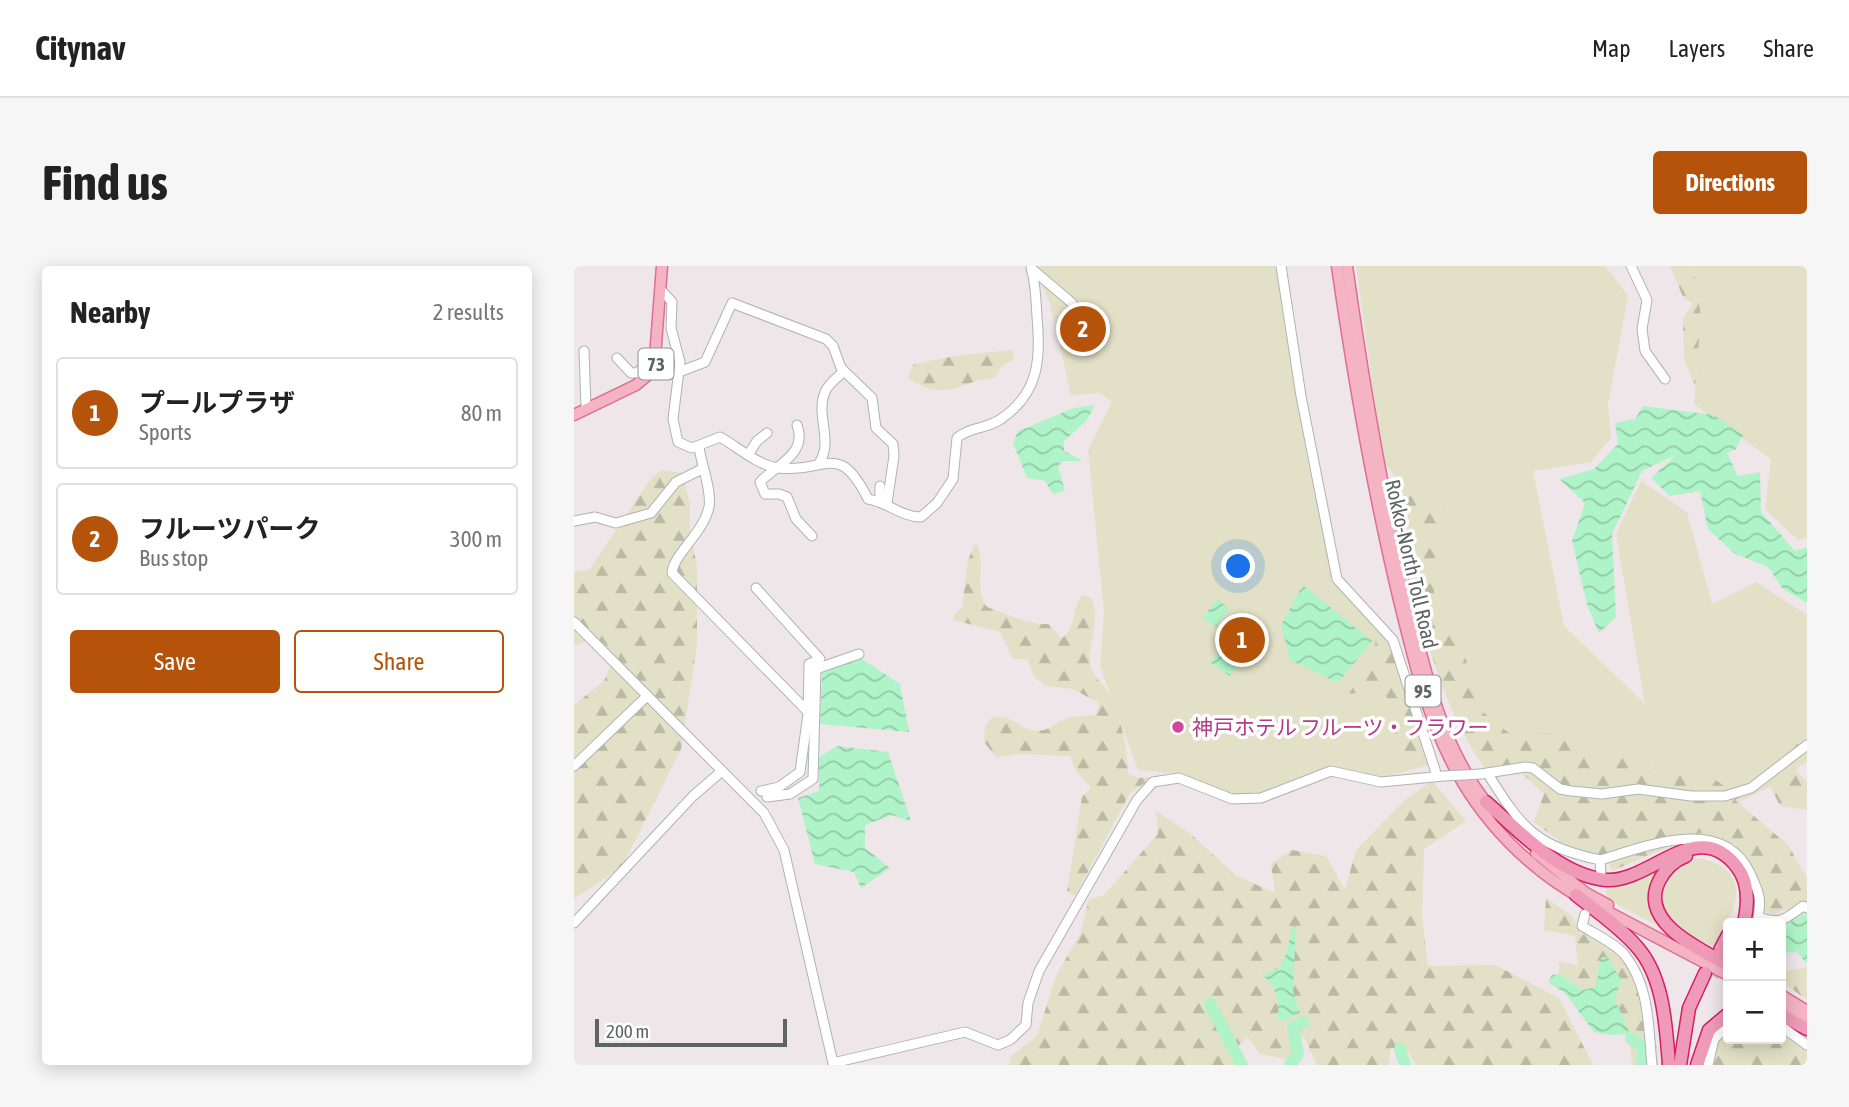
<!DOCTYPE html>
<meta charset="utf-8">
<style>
:root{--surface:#fff;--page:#f6f6f6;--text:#222;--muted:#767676;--line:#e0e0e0;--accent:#b45309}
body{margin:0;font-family:"Asap Condensed","Noto Sans JP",sans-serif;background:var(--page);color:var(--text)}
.controls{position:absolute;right:21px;bottom:21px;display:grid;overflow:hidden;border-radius:7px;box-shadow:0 4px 18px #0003}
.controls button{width:63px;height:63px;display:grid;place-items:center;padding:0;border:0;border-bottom:2px solid var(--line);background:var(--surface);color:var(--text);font:35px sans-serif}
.scale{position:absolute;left:21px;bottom:18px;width:192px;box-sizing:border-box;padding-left:7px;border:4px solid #5d6461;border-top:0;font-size:19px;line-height:24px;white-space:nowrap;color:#5d6461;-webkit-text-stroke:5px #fff;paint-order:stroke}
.you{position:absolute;left:665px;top:301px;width:24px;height:24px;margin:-18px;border:5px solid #fff;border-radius:50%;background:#1a73e8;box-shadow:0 0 0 10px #1a73e833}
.badge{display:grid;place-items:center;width:46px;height:46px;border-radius:50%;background:var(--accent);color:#fff;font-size:23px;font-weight:700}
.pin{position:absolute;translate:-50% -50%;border:4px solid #fff;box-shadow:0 2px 7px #0006}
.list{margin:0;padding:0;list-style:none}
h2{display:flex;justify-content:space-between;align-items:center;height:91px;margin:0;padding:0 28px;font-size:30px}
h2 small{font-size:23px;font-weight:400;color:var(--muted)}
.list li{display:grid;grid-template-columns:46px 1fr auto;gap:21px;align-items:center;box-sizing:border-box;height:112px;margin:0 14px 14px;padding:0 14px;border:2px solid var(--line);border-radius:7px}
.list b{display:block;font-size:26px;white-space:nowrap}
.list p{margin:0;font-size:23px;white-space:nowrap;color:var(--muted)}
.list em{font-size:23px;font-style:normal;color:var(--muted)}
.actions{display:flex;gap:14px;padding:21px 28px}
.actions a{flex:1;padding:16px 0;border:2px solid var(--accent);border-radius:7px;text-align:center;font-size:24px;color:var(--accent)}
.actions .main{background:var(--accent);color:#fff}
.map{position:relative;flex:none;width:1233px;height:799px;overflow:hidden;border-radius:7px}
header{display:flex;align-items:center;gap:42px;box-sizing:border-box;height:98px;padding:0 35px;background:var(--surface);border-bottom:2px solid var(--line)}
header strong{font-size:33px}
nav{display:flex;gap:38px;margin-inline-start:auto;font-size:24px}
.intro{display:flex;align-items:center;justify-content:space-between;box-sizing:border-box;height:168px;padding:0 42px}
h1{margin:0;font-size:49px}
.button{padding:18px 32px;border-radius:7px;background:var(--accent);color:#fff;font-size:24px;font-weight:700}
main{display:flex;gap:42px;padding:0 42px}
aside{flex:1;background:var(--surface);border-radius:7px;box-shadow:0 4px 18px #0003}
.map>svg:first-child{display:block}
.green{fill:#e2e0c6}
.forest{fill:url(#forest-firs)}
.water{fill:url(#water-waves)}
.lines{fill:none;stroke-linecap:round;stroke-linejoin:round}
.river{stroke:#aff4c8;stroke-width:12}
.highway-tunnel{stroke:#cac6c6;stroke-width:12;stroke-dasharray:12 6;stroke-linecap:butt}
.minor-casing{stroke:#aeb4b2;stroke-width:11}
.major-casing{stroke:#df6d97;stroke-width:13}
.highway-casing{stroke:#d61d66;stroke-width:15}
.minor{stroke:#fff;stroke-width:9}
.major{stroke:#f5b4c4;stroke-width:10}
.highway{stroke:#ef9bb8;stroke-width:12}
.minor-bridge-casing{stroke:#aeb4b2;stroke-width:11;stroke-linecap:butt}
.minor-bridge{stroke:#fff;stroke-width:9}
.hotel-dot{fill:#d1479c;stroke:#fff;stroke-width:2.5}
.labels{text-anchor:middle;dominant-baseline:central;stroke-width:7;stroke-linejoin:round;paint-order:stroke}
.shield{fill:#fff;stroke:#8e9290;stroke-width:2}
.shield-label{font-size:19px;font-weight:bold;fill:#5d6461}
.street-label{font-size:21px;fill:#5d6461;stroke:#fff}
.hotel-label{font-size:21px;fill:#b23c85;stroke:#fff;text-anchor:start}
</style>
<header>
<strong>Citynav</strong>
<nav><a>Map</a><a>Layers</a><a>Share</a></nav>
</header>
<div class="intro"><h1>Find us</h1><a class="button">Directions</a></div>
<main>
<aside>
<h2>Nearby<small>2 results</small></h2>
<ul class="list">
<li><span class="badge">1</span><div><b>プールプラザ</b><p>Sports</p></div><em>80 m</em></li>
<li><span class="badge">2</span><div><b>フルーツパーク</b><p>Bus stop</p></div><em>300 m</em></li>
</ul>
<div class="actions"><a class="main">Save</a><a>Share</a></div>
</aside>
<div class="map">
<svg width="1233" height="799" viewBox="0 0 1233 799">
<defs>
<pattern id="forest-firs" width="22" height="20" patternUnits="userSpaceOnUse" patternTransform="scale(1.75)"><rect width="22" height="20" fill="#e2e0c6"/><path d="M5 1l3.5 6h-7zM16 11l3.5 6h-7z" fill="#bab9a4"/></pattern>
<pattern id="water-waves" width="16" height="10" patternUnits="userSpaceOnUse" patternTransform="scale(1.75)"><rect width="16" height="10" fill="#aff4c8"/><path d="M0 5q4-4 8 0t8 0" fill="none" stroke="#92c9a6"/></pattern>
</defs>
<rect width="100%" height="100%" fill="#eee6e8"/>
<g class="green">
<polygon points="459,0 703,0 733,191 762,318 816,377 855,499 807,512 757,504 686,530 661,530 606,508 564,504 526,400 530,345 514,184 538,136 526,127 497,129 476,37"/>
<polygon points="782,0 1031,0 1054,30 1034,138 1037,172 1017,196 959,205 990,360 1071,438 1042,268 1067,215 1113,246 1138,338 1182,316 1233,349 1233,491 1218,510 1148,544 896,462 869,391 839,232 809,195"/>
<polygon points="1119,0 1233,0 1233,272 1224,274 1191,243 1197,193 1120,138 1127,51"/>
<path d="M1124,592C1181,604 1164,644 1139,680C1128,675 1112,671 1104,663C1076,635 1088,603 1124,592Z"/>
<polygon points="1090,597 1079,641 1088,662 1033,633 1032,622 1060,616"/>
</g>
<g class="forest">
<polygon points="1096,0 1119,0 1127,51 1121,121 1110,93 1109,52 1119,38 1109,31"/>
<path d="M438,84L440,93L427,101L421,112C383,114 375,139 334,112L339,99C372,90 404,87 438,84Z"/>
<path d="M827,203L876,245L866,261L868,277L858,296L861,335L887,375L905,443L935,467H983L1006,492L1071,485L1087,510C1108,505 1139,506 1154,524L1208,499L1233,464V496L1219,501L1233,516V544L1206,540L1193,513L1161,534L1215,580L1233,613V643L1208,644L1201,648L1179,641V621L1161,579L1127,567L1038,605L1035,594H1011L960,556L970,528L939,499L911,503C856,422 840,324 820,230L819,215Z"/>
<polygon points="89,204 108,207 116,238 116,263 123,301 123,378 107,483 48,601 0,633 0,439 30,415 38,397 30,377 11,375 0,380 0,306 15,304 78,211"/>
<path d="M402,276C413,296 399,323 413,341C432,348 455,359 475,358L487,372C504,363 496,341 509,329L517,332C529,353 511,381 517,402C521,413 531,419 536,429C547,452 554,483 554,508L565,512L579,511L556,527L501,630L493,626L508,531L517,521L502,505L496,490C471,490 447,485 423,492L410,476L411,461L416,453C434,445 443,461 458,464C476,468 479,455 494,452C502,450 513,450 522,449L525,437L499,423L472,420L460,411L454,393H439L426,366L380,354V349L388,342L394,294Z"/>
<polygon points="802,362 816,377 852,493 823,505 825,494 811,423 774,428 801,384"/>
<polygon points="858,515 892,555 850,583 848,650 854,700 921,699 985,732 1019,799 843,799 833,784 817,782 814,799 743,799 730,771 722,776 715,794 686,788 674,771 664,780 673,799 435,799 437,790 463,770 482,710 506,668 515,634 530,629 584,568 582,545 617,568 661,609 701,627 697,598 718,584 752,590 771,624 782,584 831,534"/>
<path d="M972,632L997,649L1007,668C1024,673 1046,682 1060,694C1077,709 1081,775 1085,799H1058C1056,765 1047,740 1025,714L1020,721L1009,724L985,708V695L1004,700L1001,670L970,664Z"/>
<polygon points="1233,701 1233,734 1207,715 1207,706"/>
<polygon points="1154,761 1154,773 1207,773 1207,765 1233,781 1233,799 1135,799 1135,784"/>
</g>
<g class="water">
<polygon points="521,139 513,154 490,175 490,185 509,195 489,195 484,200 491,225 479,228 471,215 453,212 439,177 444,165 500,142"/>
<polygon points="1069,140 1140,149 1169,169 1162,183 1153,187 1164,210 1186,206 1187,246 1221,285 1233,281 1233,337 1209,323 1194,301 1160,287 1134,263 1126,225 1096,230 1077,212 1102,189 1068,205 1038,268 1042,351 1025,367 1013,338 998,275 1011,237 985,213 1020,203 1044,178 1041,157 1061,153"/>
<polygon points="729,319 798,375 764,417 716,394 707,359"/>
<polygon points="643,333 655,342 642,361 629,352"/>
<polygon points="645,385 664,398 656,410 637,397"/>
<polygon points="285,391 326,418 335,466 246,458 248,407"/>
<polygon points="263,480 314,486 337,555 317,549 291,559 291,582 316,602 287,622 280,606 241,598 224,532 245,525 245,491"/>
<polygon points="1229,648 1233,649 1233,698 1223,686 1207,687 1207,662"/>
<path d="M722,659L719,725L726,747L708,755L703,752C708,736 701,719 688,709L705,702L713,686L718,661Z"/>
<path d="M1028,691H1034L1047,714L1041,733L1056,768L1036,769L1020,766L991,727L974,716L978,709L985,708L1009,724L1020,721C1027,711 1022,701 1028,691Z"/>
</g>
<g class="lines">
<g class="river">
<polyline points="636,738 668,799"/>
<polyline points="1057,772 1069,781 1068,799"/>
<polyline points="826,783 831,799"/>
<polyline points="716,799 724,788 719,761 729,756"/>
</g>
<polyline class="highway-tunnel" points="1139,710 1152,689"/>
<defs>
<g id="minor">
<polyline points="707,0 727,130 763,313 819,374 863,510"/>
<polyline points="1057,0 1073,34 1068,63 1071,85 1091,113"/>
<polyline points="459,4 498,37"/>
<path d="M88,25L98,36L97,62L106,96L99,153L104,176L118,182L146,171C164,181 183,199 204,202C252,208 264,173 294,233C313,236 328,251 347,251L363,237L379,213L383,172C395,161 413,163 427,153C465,127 467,93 463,51C462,35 462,18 457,2"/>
<polyline points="10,85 12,141"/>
<polyline points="43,92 57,107 62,107 78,95 83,95"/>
<polyline points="105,106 131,96 158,37 252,73 259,80 267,102 298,132 302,162 319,178 320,190 313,237"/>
<path d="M223,159C234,188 202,199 186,216L191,228H205L213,231L222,253L238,270"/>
<path d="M125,181C127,198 138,224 135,241C129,268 100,287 98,307L240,452"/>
<polyline points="174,189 183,175 193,167"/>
<path d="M245,197C260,176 241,149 251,126C254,118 264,111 270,105"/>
<polyline points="306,235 306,220"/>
<polyline points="0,255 21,251 42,257 77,247 102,216 128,203"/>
<polyline points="182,322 246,393 235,398 234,448 226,506 205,521 187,525"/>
<polyline points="0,356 190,547 210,584 259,797 391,766 424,779 436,774 452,759 454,737 465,705 563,534 579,516 605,512 658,533 687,532 757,505 807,516 870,510"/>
<polyline points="0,500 73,430"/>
<polyline points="907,508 951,501 959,502 986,523 997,525 1028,528 1064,523 1117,530 1151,530 1177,522 1233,479"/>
<path d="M914,508C948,563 962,580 1026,594L1027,608"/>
<polyline points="193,531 216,528 239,513 242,403 285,388"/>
<path d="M1026,594C1073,580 1148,549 1176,607C1186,629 1188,633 1183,657"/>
<path d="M1011,648L1008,660C1021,668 1040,677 1050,688C1076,720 1074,760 1078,799"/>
<path d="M1185,651C1206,659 1212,653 1229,640L1233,642"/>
<polyline points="0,657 119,530 148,505"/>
<polyline points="1207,760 1233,779"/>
<polyline points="1134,799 1140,773 1154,759"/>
</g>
<g id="major">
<path d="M763,0C779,111 798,221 824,330C838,387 851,445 878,497C906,553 954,603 1009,633"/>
<path d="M773,0C789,113 807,224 834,335C851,405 868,484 916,541"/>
<polyline points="0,149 62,119 80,104 88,0"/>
<polyline points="962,587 1012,627 1034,639"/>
<polyline points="1023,640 1154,709"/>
<polyline points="1207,729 1233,745"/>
<polyline points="1207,738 1233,755"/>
</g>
<g id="highway">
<path d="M912,536C945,565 985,609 1032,614C1076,617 1123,549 1163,601C1176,617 1174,639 1170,657"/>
<path d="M1112,590C1099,595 1091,603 1085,615C1064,657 1128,684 1154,699"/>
<path d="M1002,629C1022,645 1046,661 1063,681C1090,711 1092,761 1095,799"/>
<polyline points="1146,684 1154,669"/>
<polyline points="1207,749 1233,763"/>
<polyline points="1106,799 1115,742 1131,707"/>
<polyline points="1123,799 1135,764 1154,748"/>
</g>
</defs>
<use href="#minor" class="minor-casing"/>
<use href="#major" class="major-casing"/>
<use href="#highway" class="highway-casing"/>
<use href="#minor" class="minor"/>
<use href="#major" class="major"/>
<use href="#highway" class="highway"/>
<defs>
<polyline id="minor-bridge" points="870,510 907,508"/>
</defs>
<use href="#minor-bridge" class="minor-bridge-casing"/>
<use href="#minor-bridge" class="minor-bridge"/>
</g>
<circle class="hotel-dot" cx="604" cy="461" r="7"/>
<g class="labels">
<g class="shield">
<rect x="64.5" y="82.5" width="35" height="31" rx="5"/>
<rect x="831.5" y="409.5" width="35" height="31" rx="5"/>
</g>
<g class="shield-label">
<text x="82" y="98">73</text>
<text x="849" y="425">95</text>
</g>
<g class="street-label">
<text transform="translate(838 298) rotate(77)">Rokko-North Toll Road</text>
</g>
<g class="hotel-label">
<text x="618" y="461">神戸ホテル フルーツ・フラワー</text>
</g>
</g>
</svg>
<div class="controls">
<button>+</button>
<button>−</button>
</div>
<div class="scale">200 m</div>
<div class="you"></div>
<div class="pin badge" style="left:668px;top:374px">1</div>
<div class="pin badge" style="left:509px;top:63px">2</div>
</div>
</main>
